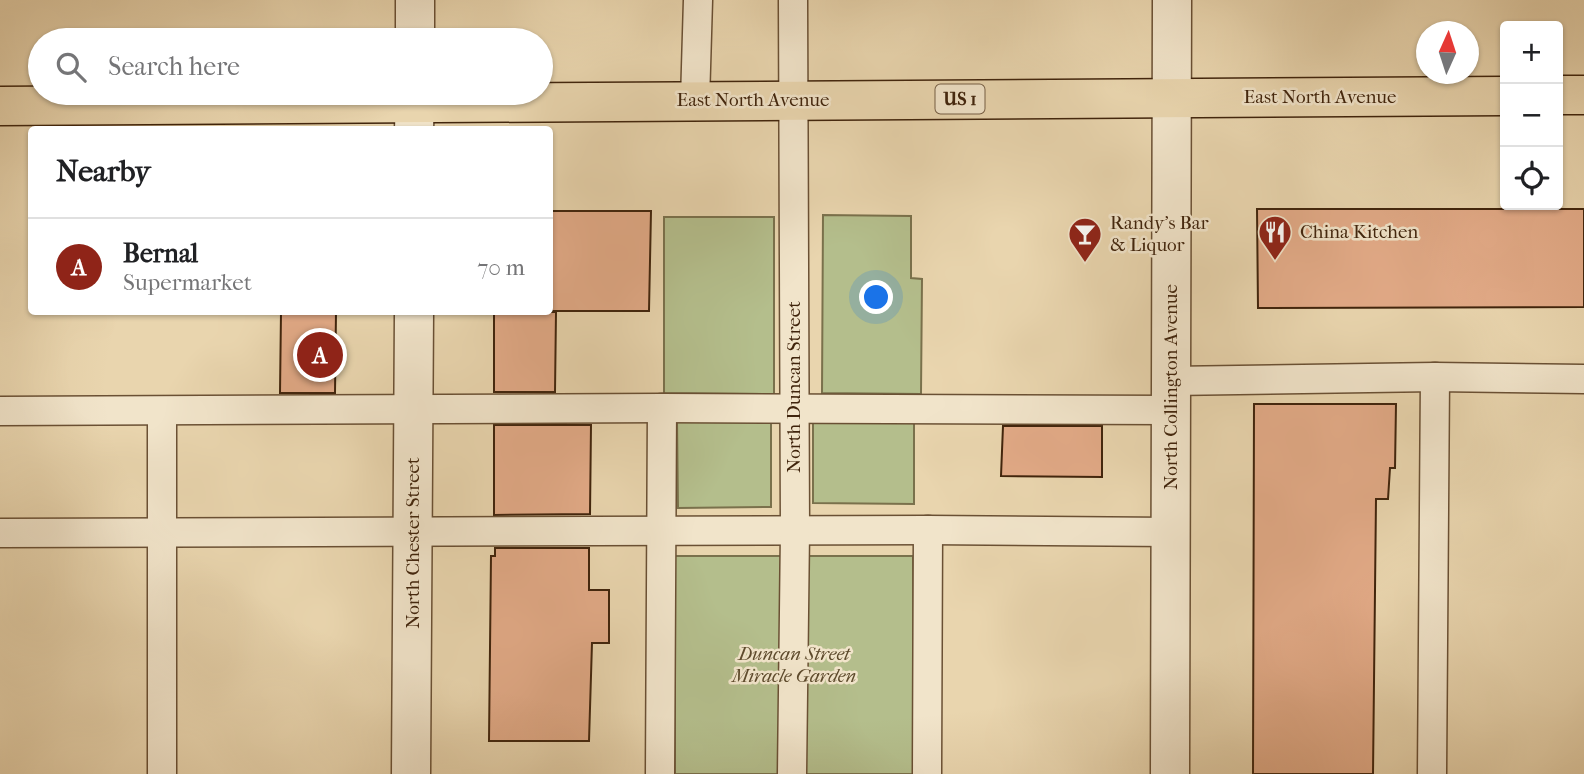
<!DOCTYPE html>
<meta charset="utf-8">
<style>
:root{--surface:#fff;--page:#f2f2f2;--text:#202124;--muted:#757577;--line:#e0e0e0;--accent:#8f2418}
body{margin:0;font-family:"IM FELL French Canon",serif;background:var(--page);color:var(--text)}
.controls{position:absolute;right:21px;top:21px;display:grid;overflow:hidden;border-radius:7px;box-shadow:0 2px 5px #0004}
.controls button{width:63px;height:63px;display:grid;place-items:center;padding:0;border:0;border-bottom:2px solid var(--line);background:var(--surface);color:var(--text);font:35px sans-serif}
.compass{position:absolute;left:1416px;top:21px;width:63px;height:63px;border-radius:50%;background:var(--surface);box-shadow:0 2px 5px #0004;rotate:3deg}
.you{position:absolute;left:877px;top:298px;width:24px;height:24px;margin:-18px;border:5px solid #fff;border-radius:50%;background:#1a73e8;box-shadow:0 0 0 10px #1a73e833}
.badge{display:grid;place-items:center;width:46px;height:46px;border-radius:50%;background:var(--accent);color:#fff;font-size:23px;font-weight:700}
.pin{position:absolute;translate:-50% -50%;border:4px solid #fff;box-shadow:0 2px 7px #0006}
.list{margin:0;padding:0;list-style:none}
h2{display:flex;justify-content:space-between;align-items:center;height:91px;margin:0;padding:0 28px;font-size:30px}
h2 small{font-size:23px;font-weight:400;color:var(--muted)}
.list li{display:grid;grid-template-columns:46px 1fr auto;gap:21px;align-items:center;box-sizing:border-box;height:98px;padding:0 28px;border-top:2px solid var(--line)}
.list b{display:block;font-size:26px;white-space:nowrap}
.list p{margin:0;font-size:23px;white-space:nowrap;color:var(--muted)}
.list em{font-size:23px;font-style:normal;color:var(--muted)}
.icon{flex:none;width:38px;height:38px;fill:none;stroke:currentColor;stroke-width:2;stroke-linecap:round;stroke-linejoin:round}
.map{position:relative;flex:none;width:1584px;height:774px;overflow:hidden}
.search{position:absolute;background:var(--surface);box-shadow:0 2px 5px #0004;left:28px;top:28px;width:525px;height:77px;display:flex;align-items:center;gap:18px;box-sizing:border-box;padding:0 24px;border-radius:38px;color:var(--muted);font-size:26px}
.panel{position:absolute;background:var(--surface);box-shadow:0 2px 5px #0004;left:28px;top:126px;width:525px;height:189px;border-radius:7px}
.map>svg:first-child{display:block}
.green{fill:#b4be8c;stroke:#7a714c;stroke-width:2}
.building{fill:#e2aa87;stroke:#40240c;stroke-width:2}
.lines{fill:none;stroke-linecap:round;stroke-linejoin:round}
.service-casing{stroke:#6a5034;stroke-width:31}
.minor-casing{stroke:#6a5034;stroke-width:41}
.primary-casing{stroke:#40240c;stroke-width:41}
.service{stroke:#f1e4ca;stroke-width:28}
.minor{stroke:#f1e4ca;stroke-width:38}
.primary{stroke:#e9d5ae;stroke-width:38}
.labels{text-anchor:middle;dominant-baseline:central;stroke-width:5;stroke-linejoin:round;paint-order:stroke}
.shield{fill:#f1e4ca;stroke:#755e45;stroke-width:2}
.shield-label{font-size:18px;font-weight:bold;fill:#40240c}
.street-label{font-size:19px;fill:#40240c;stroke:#f1e4ca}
.poi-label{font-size:19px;fill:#40240c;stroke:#f1e4ca;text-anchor:start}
.park-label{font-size:19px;font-style:italic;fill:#5d4a2c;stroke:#f1e4ca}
</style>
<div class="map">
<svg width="1584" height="774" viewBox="0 0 1584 774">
<rect width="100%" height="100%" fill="#e9d5ae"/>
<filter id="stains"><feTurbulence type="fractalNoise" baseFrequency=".00286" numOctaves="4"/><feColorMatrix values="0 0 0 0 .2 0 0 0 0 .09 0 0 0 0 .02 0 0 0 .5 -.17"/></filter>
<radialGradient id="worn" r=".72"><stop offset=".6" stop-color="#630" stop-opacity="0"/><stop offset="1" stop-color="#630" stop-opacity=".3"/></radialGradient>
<g class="green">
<polygon points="823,215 911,216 911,278 922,279 921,394 822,393"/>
<polygon points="664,217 774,217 774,394 664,393"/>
<polygon points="813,420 914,421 914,504 813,503"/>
<polygon points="677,421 771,421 771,507 678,508"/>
<polygon points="675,556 913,556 914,774 675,774"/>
</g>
<g class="building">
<polygon points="1257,209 1584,209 1584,307 1258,308"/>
<polygon points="550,211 651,211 649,311 550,311"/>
<polygon points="281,312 336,312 335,393 280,393"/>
<polygon points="494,312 556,312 555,392 494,392"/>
<polygon points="1254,404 1396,404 1395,468 1390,468 1388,499 1376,499 1373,774 1253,774"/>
<polygon points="494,425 591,425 590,514 494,515"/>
<polygon points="1003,426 1102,426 1102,477 1001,476"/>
<polygon points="495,548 589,548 589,590 609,590 609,643 592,643 589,741 489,741 491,556 495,556"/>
</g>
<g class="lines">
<defs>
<g id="service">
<polyline points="695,101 698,0"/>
<polyline points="1171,381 1435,377 1584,379"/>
<polyline points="0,411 662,408 1171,410"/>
<polyline points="0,533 928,530 1171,532"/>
<polyline points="162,774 162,411"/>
<polyline points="660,774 662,408"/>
<polyline points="792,774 795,531 793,0"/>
<polyline points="927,774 928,530"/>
<polyline points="1432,774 1435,377"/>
</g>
<g id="minor">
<polyline points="415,40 415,0"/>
<polyline points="414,130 415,93"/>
<polyline points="411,774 414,312"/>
<polyline points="1170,774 1172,0"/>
</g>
<g id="primary">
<polyline points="1558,95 1584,95"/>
<polyline points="0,106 1505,96"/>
</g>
</defs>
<use href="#service" class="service-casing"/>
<use href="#minor" class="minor-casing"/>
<use href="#primary" class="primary-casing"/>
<use href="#service" class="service"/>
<use href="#minor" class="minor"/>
<use href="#primary" class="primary"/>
</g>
<defs>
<symbol id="restaurant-pin" viewBox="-11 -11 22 30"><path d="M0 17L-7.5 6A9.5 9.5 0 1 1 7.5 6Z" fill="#8f2418" stroke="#f1e4ca"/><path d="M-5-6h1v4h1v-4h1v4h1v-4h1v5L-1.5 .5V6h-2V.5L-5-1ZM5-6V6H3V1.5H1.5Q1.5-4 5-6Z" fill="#fff"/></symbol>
<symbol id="bar-pin" viewBox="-11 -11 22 30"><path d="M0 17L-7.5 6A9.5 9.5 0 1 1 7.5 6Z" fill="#8f2418" stroke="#f1e4ca"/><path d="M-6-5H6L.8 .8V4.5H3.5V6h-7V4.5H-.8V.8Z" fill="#fff"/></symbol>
</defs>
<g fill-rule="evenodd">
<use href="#restaurant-pin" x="1256" y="213" width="38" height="52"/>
<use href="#bar-pin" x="1066" y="215" width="38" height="52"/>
</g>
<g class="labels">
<rect class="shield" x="935.5" y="84.5" width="49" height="29" rx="5"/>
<g class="shield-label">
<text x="960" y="99">US 1</text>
</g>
<g class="street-label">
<text x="1320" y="97">East North Avenue</text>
<text x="753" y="100">East North Avenue</text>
<text transform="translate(794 387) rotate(-90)">North Duncan Street</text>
<text transform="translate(1171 387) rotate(-90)">North Collington Avenue</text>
<text transform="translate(413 543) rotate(-90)">North Chester Street</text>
</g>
<g class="poi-label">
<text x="1110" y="223">Randy’s Bar<tspan x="1110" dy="22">&amp; Liquor</tspan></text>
<text x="1300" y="232">China Kitchen</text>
</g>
<g class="park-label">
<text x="794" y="654">Duncan Street<tspan x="794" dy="22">Miracle Garden</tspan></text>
</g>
</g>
<rect width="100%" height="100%" filter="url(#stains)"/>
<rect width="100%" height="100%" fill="url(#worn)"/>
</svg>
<div class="controls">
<button>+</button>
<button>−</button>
<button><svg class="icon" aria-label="locate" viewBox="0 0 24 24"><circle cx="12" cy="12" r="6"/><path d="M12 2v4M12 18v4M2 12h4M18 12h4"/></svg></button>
</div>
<svg class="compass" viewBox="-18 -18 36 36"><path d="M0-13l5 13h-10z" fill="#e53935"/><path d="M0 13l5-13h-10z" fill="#757577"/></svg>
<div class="you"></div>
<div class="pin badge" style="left:320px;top:355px">A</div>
<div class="search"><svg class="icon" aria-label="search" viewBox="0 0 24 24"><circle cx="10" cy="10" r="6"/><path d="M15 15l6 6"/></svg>Search here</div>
<section class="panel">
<h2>Nearby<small></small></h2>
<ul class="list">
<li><span class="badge">A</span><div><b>Bernal</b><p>Supermarket</p></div><em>70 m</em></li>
</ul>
</section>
</div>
